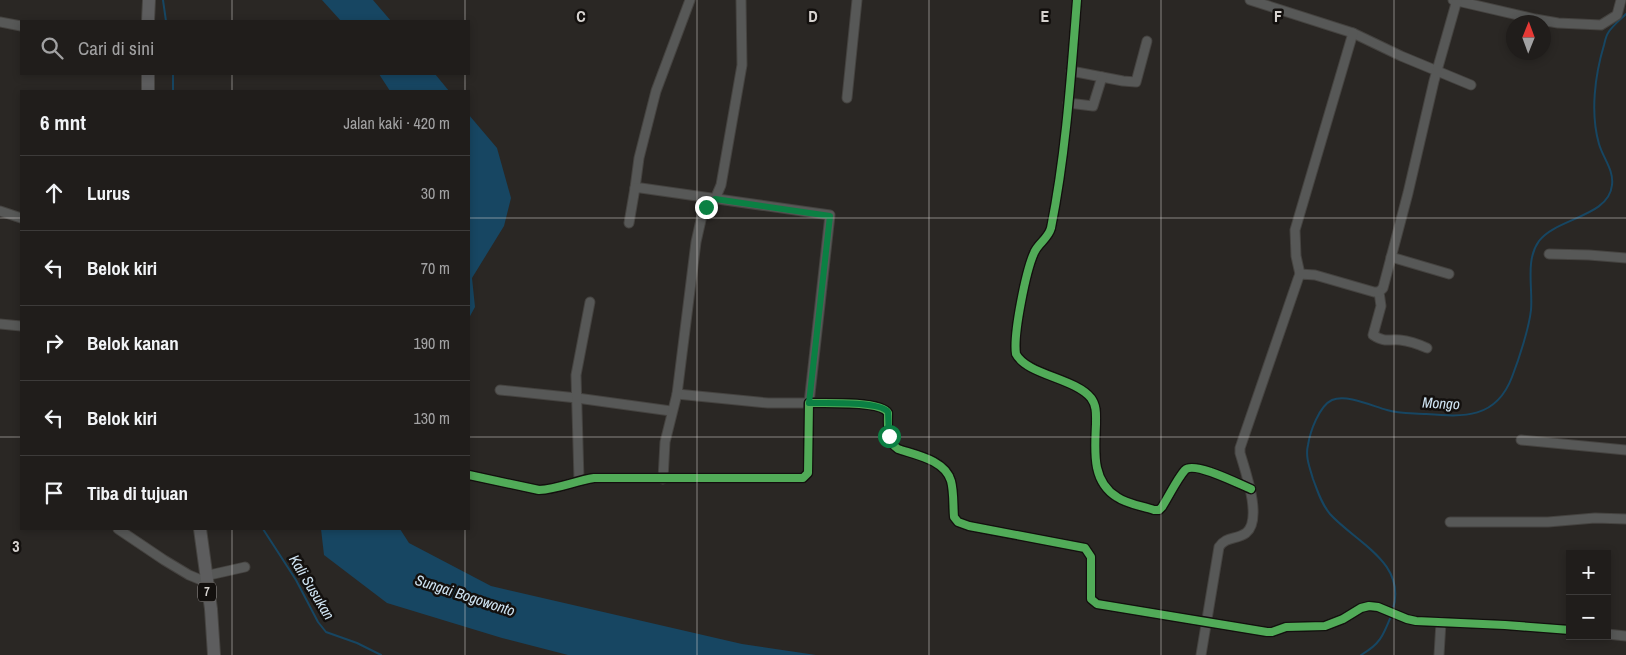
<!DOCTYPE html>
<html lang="id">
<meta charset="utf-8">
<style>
:root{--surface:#201d1b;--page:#282624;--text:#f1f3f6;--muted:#a2a2a3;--line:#3d3b3a}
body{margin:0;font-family:"Archivo Narrow",sans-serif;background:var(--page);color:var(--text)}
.controls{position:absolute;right:15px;bottom:15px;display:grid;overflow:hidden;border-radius:0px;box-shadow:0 2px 8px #0003}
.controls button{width:45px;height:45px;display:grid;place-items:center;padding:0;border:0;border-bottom:1px solid var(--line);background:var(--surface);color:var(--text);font:25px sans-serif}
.compass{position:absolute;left:1506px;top:15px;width:45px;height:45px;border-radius:50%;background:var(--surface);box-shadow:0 2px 8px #0003;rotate:1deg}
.stop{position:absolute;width:15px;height:15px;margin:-11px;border:4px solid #0b8043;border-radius:50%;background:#fff}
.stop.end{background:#0b8043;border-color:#fff;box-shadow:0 1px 5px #0008}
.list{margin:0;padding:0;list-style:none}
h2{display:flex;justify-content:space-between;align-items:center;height:65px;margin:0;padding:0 20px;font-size:21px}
h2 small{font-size:16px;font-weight:400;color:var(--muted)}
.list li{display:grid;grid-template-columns:32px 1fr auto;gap:15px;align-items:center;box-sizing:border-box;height:75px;padding:0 20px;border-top:1px solid var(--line)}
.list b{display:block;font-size:19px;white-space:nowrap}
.list em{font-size:16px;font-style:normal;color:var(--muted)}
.icon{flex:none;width:28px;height:28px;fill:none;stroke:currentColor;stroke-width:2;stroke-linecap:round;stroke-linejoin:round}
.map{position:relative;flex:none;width:1626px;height:655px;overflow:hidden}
.search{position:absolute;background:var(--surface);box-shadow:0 2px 8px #0003;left:20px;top:20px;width:450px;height:55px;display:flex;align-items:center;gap:12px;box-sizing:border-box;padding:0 18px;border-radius:0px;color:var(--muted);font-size:19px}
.panel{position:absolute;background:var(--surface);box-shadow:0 2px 8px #0003;left:20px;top:90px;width:450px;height:440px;border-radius:0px}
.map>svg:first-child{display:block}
.water{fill:#174662}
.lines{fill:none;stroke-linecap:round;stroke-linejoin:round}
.stream{stroke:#174662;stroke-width:2}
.minor-casing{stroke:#454340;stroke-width:11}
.highway-casing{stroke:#454340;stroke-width:14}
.minor{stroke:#575857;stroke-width:9}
.highway{stroke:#5d5d5e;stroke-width:12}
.cycleway-casing{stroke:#13100e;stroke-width:11}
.cycleway{stroke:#51ab58;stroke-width:8}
.route{stroke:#0b8043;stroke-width:6}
.grid{fill:none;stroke:#d7d3d0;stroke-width:1;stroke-opacity:0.55}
.labels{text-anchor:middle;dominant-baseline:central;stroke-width:5;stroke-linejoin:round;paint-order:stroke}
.shield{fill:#13100e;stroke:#9c9896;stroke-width:1}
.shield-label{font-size:12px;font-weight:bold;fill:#d7d3d0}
.water-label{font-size:15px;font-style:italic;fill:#d1e6f5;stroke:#13100e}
.grid-label{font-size:16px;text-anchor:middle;font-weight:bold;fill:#d7d3d0;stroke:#13100e;stroke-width:5;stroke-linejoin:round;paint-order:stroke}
</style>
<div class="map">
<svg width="1626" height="655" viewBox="0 0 1626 655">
<rect width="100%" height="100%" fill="#2a2724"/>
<g class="water">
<polygon points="322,0 373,0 391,21 341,21"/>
<polygon points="379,74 435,74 449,91 390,91"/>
<polygon points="469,115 497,148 511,198 504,226 472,278 475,307 469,318"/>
<polygon points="321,529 400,529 409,543 491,586 742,644 816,655 568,655 502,638 387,603 324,555"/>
</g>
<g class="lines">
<g class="stream">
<polyline points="163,0 166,21"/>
<polyline points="173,74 173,91"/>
<polyline points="263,529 296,580 318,622 326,632 357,643 381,655"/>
<path d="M1393,609C1407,562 1355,542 1330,514C1321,503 1318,492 1313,479C1310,468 1305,457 1308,445C1310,432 1319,406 1332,400C1347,394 1372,406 1387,410C1399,414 1413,413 1426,414C1464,417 1496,419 1512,377C1519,359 1529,328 1531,310C1533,288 1525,260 1539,241C1556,218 1609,217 1612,185C1614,170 1603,158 1599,144C1590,113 1595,75 1604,45C1605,41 1606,36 1608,33C1612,26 1621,19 1626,14"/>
<path d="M1361,655C1380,644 1383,636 1391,616"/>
</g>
<defs>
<g id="minor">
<path d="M1077,0C1071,76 1066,153 1051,228C1048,239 1038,243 1034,253C1026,271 1013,334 1016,354C1027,375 1075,378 1091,398C1097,406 1096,415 1096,424C1095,450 1091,481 1117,497C1127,504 1142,506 1154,510H1159L1162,507C1169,496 1177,479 1185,470C1194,461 1239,484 1251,489"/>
<polyline points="1250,0 1353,33 1401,56 1471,85"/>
<polyline points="1453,0 1535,19 1558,23 1601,25 1617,15 1621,0"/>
<polyline points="0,22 21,26"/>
<polyline points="1071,71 1123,81 1136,82 1147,41"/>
<polyline points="847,98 857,0"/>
<polyline points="1068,103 1093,106 1102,77"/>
<polyline points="635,188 639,158 656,91 690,0"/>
<polyline points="0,211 21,218"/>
<polyline points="629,223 635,188 641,188 830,215 809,403 768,403 677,394"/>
<polyline points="1549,254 1589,255 1626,258"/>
<polyline points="1391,257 1449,274"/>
<polyline points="1300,274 1296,256 1295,230 1353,33"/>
<polyline points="0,324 21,326"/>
<path d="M1427,348C1418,344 1409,341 1400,340C1387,339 1386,343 1373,335L1381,306L1379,292L1383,288L1408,193L1434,81L1457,0"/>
<polyline points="500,390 577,398 671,411"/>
<polyline points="1521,440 1626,450"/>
<path d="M469,475L539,490C558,489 575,481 594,478H803L808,473L809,403C823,403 882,401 888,413C888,425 886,441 898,449C916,455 945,460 951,481C954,492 953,506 954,517L958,522L969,526L1085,548L1091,557V599L1097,604L1267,632H1272L1286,627L1325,626L1343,619L1361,608L1369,606L1378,607L1407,619L1416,621L1505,625L1570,630"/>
<polyline points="663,479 665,442 677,394 696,242 703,211 715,199 721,185 742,65 741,0"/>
<polyline points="579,480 576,375 590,302"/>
<polyline points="1450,522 1548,522 1595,518 1626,519"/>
<polyline points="118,529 164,560 189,575 206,582"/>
<polyline points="205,576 245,567"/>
<polyline points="1607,634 1626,636"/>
<path d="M1201,655L1219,547C1226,536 1236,540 1246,533C1263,520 1245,470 1240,453V448L1298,279L1300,274L1315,275L1374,292H1379"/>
<polyline points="1439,655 1441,622"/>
</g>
<g id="highway">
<polyline points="148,21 149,0"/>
<polyline points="148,74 148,91"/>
<polyline points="200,529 211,609 214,655"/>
</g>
</defs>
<use href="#minor" class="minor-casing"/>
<use href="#highway" class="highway-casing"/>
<use href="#minor" class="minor"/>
<use href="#highway" class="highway"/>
<defs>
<g id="cycleway">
<path d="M1077,0C1071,76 1066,153 1051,228C1048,239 1038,243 1034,253C1026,271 1013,334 1016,354C1027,375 1075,378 1091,398C1097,406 1096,415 1096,424C1095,450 1091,481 1117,497C1127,504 1142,506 1154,510H1159L1162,507C1169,496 1177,479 1185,470C1194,461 1239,484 1251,489"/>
<path d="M469,475L539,490C558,489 575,481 594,478H803L808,473L809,403C823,403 882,401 888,413C888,425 886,441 898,449C916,455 945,460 951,481C954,492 953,506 954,517L958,522L969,526L1085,548L1091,557V599L1097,604L1267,632H1272L1286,627L1325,626L1343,619L1361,608L1369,606L1378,607L1407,619L1416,621L1505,625L1570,630"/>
</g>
</defs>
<use href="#cycleway" class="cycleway-casing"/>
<use href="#cycleway" class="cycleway"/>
</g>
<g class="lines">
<path class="route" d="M706,207L715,199L830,216L809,403C823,403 881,401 888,412L889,436"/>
</g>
<path class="grid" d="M232,0V21M465,0V21M697,0V655M929,0V655M1161,0V655M1394,0V655M232,74V91M465,74V91M0,218H21M469,218H1626M0,437H21M469,437H1626M232,529V655M465,529V655"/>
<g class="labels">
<rect class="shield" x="198" y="582.5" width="18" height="19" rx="4"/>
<g class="shield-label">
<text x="207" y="592">7</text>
</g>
<g class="water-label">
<text transform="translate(1441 403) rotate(3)">Mongo</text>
<text transform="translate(312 587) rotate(59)">Kali Susukan</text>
<text transform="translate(465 595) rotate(18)">Sungai Bogowonto</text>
</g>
</g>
<g class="grid-label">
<text x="581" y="22">C</text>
<text x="813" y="22">D</text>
<text x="1045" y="22">E</text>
<text x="1278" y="22">F</text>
<text x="16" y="552">3</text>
</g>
</svg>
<div class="controls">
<button>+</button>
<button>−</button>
</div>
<svg class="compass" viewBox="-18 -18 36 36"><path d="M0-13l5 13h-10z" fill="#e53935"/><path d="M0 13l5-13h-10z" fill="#a2a2a3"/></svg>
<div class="stop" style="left:889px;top:436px"></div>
<div class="stop end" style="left:706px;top:207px"></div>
<div class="search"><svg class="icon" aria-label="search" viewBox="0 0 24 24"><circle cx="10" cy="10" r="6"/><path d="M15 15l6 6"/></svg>Cari di sini</div>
<section class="panel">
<h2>6 mnt<small>Jalan kaki · 420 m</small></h2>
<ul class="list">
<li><svg class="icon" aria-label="ahead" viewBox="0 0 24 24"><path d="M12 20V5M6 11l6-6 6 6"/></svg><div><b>Lurus</b></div><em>30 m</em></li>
<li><svg class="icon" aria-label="left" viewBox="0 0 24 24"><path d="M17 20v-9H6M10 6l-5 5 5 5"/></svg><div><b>Belok kiri</b></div><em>70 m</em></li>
<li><svg class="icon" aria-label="right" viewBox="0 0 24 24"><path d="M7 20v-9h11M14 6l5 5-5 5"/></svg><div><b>Belok kanan</b></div><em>190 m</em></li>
<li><svg class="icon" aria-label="left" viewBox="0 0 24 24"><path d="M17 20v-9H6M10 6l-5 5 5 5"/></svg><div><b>Belok kiri</b></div><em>130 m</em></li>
<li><svg class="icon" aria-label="arrive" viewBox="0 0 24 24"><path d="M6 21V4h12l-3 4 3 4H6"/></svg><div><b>Tiba di tujuan</b></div></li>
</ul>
</section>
</div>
